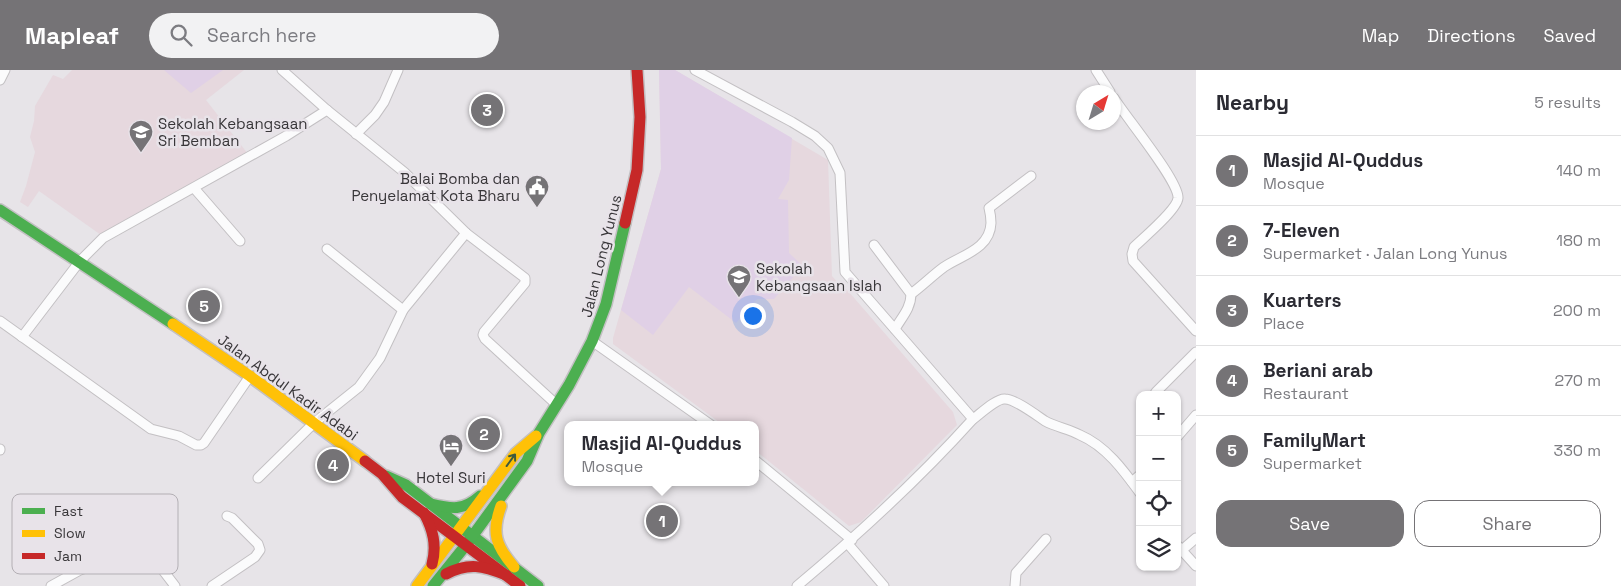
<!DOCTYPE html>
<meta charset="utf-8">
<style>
:root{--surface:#fff;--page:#f2f2f3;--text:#2b2b33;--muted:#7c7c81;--line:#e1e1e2;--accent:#757376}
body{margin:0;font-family:"Space Grotesk",sans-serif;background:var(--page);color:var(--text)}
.controls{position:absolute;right:15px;bottom:15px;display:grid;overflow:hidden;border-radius:10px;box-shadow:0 1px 4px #0004}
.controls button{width:45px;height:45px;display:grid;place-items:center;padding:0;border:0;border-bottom:1px solid var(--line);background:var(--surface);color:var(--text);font:25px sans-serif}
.compass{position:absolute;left:1076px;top:15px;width:45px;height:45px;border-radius:50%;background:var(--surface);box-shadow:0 1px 4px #0004;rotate:38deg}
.you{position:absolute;left:752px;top:245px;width:18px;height:18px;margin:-12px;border:4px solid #fff;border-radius:50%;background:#1a73e8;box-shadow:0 0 0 8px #1a73e833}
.badge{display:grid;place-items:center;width:32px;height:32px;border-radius:50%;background:var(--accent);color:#fff;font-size:16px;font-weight:700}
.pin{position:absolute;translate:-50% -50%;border:2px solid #fff;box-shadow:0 1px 5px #0006}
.popup{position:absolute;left:564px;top:351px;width:195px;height:65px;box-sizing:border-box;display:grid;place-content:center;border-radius:10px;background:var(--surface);filter:drop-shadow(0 1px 4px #0005);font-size:16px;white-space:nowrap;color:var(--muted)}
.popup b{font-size:19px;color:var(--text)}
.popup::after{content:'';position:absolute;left:50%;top:100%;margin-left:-10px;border:10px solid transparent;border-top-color:var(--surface)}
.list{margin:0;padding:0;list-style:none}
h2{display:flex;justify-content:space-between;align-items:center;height:65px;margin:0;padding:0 20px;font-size:21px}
h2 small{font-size:16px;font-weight:400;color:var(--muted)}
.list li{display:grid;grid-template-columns:32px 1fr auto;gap:15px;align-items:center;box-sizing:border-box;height:70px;padding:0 20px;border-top:1px solid var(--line)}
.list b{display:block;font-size:19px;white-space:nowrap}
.list p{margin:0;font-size:16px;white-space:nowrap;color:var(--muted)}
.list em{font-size:16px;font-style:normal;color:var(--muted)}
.actions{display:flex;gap:10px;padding:15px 20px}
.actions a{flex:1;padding:11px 0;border:1px solid var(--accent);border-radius:15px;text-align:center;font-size:18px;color:var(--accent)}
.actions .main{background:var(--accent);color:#fff}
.icon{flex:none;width:28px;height:28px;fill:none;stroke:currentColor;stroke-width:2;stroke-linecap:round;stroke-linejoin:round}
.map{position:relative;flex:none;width:1196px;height:516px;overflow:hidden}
header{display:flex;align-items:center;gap:30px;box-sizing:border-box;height:70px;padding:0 25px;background:var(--accent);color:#fff}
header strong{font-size:24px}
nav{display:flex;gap:28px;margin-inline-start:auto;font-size:18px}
.search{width:350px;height:45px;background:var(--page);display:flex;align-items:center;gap:12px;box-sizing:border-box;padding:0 18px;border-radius:28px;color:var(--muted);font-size:19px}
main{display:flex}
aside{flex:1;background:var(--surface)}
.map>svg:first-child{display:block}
.education{fill:#e6d8de}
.green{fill:#e0d0e6}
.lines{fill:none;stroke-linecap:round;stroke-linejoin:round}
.street-casing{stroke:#c3c0c3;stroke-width:11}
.fast-casing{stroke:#c3c0c3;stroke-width:14}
.slow-casing{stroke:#c3c0c3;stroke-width:14}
.jam-casing{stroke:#c3c0c3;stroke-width:14}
.street{stroke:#fbfbfc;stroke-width:9}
.fast{stroke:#4caf50;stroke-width:11}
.slow{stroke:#ffc107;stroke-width:11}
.jam{stroke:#c62828;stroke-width:11}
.oneway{stroke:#3e5a40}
.labels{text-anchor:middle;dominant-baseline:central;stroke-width:5;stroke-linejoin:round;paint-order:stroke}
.poi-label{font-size:15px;fill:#383639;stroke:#e8e3e9;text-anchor:start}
.street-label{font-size:15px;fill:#383639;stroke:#e8e3e9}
.key{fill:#e8e3e9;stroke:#b3afb4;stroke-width:1}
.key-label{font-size:14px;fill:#383639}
</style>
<header>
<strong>Mapleaf</strong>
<div class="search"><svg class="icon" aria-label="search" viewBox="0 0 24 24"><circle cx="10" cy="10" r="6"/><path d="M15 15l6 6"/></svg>Search here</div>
<nav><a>Map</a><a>Directions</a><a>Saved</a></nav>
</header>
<main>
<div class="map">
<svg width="1196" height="516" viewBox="0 0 1196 516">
<rect width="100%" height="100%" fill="#e7e4e8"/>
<g class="education">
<polygon points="72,0 244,0 206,30 248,84 101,165 39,121 28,137 20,132 26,116 35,82 30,67 34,51 35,36 53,5 63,9"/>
<polygon points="659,0 675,0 828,90 832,206 840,215 842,214 953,342 957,355 861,452 849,456 756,381 756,355 723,355 613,274 613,268 661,99"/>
</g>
<g class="green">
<polygon points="164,0 223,0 191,23"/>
<polygon points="659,0 675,0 792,68 789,110 778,129 788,130 789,183 803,196 774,229 757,229 736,253 689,217 653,265 621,240 661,99"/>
</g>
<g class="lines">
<defs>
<g id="street">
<polyline points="282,0 327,40 404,102 466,163 525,208 525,213 484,262 483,265 485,269 557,335"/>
<path d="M695,0L792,52L815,66L828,78L840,103L845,202L973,349C919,409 859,464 797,516"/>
<polyline points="1096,0 1110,22"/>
<polyline points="0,10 5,0"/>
<path d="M1114,28C1125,46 1179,111 1178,128C1177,140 1143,168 1134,177L1132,184L1133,191L1196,261"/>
<polyline points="356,64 375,45 384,32 398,0"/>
<polyline points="194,118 240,171"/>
<path d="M874,175L911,224C911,238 902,247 895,259"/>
<polyline points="327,179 403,240"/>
<path d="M911,224C922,216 933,205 944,197C962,185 990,179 991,153C991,148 990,142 989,138L1031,106"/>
<polyline points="0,251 151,359 179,366 196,375 201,375 204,373 250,306"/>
<polyline points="22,267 80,191 103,168 286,66 327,40"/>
<polyline points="592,271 711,355"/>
<polyline points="1154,325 1156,322 1196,282"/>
<path d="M973,349C980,344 997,328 1005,329C1015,329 1036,345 1045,351C1056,357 1069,359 1080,365C1106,376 1124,401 1140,423"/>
<polyline points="1177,367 1196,345"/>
<polyline points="0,379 0,380"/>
<polyline points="756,391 852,470"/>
<polyline points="258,408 314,353 359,317 380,288 403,240 466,163"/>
<polyline points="1132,412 1140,405"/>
<polyline points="848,474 884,516"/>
<polyline points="1177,475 1196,496"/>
<polyline points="1182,480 1196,468"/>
<polyline points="51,516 80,500 110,489 130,478 140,479 152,486 175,516"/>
<polyline points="212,516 255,487 260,480 258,474 232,448 227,446"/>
<polyline points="1015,516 1016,503 1046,469"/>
</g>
<g id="fast">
<polyline points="0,140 173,254"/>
<polyline points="386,406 406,415 538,516"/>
<path d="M431,434C452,439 463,441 480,426"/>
<polyline points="433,516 466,475 527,391 539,363 569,315 592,271 606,234 625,153"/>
</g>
<g id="slow">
<polyline points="173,254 250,306 365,391"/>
<path d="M501,436C491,463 496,476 514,497"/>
<polyline points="417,516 516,383 536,366"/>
</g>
<g id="jam">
<polyline points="625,153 637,100 640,47 637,0"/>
<polyline points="365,391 382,404 402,427 520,516"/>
<path d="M424,443C433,460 437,475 432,494"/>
<path d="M446,504C469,492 483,496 506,505"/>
</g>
</defs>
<use href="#street" class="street-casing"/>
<use href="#fast" class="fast-casing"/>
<use href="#slow" class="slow-casing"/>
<use href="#jam" class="jam-casing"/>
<use href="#street" class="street"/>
<use href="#fast" class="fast"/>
<use href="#slow" class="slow"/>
<use href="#jam" class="jam"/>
</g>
<defs><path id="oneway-shaft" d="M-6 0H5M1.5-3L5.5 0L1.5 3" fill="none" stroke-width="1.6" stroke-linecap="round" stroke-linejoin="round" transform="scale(1.25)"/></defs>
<use class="oneway" href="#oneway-shaft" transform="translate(511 390) rotate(-54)"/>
<defs>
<symbol id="school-pin" viewBox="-11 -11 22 30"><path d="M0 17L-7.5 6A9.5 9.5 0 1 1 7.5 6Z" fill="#757376" stroke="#e8e3e9"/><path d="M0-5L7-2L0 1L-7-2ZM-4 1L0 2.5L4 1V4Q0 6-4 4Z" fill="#fff"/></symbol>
<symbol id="civic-pin" viewBox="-11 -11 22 30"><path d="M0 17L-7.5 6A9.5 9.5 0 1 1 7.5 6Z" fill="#757376" stroke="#e8e3e9"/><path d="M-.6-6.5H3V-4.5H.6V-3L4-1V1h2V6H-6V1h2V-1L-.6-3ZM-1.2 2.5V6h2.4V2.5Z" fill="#fff"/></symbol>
<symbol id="hotel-pin" viewBox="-11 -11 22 30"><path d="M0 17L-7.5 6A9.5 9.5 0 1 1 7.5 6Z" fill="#757376" stroke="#e8e3e9"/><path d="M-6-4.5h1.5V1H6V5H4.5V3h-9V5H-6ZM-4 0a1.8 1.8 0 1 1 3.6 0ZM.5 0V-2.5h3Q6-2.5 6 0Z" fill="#fff"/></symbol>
</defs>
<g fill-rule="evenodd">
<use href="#school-pin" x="127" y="48" width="28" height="38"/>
<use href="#civic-pin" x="523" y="103" width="28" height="38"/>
<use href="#school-pin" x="725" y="193" width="28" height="38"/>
<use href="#hotel-pin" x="437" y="362" width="28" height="38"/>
</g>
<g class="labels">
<g class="poi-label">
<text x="158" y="53">Sekolah Kebangsaan<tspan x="158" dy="17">Sri Bemban</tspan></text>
<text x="520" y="108" text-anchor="end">Balai Bomba dan<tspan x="520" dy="17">Penyelamat Kota Bharu</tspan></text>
<text x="756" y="198">Sekolah<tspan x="756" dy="17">Kebangsaan Islah</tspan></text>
<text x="451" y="407" text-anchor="middle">Hotel Suri</text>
</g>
<g class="street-label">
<text transform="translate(601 186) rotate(-76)">Jalan Long Yunus</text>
<text transform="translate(288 317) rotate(36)">Jalan Abdul Kadir Adabi</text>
</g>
</g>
<rect x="12" y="424" width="166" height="80" rx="8" class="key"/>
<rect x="22" y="438" width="23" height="6" fill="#4caf50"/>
<rect x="22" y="460" width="23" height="7" fill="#ffc107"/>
<rect x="22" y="483" width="23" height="6" fill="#c62828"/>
<g class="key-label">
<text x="54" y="446">Fast</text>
<text x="54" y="468">Slow</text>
<text x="54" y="491">Jam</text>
</g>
</svg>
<div class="controls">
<button>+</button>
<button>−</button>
<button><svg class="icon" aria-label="locate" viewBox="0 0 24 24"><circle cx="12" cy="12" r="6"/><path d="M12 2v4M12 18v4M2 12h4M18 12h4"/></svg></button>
<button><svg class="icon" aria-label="layers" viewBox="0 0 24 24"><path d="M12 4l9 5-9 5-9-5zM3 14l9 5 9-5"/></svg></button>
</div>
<svg class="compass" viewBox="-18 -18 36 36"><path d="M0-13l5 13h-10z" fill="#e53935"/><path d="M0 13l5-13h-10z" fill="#7c7c81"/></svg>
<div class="you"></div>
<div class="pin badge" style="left:662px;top:451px">1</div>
<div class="popup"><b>Masjid Al-Quddus</b>Mosque</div>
<div class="pin badge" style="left:484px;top:364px">2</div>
<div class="pin badge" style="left:487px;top:40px">3</div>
<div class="pin badge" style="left:333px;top:395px">4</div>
<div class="pin badge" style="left:204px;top:236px">5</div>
</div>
<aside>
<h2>Nearby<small>5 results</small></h2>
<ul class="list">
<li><span class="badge">1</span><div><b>Masjid Al-Quddus</b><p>Mosque</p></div><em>140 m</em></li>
<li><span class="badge">2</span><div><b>7-Eleven</b><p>Supermarket · Jalan Long Yunus</p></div><em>180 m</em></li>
<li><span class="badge">3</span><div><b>Kuarters</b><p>Place</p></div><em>200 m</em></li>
<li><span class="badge">4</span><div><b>Beriani arab</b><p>Restaurant</p></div><em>270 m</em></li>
<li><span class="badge">5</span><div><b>FamilyMart</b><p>Supermarket</p></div><em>330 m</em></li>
</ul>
<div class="actions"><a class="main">Save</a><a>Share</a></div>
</aside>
</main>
